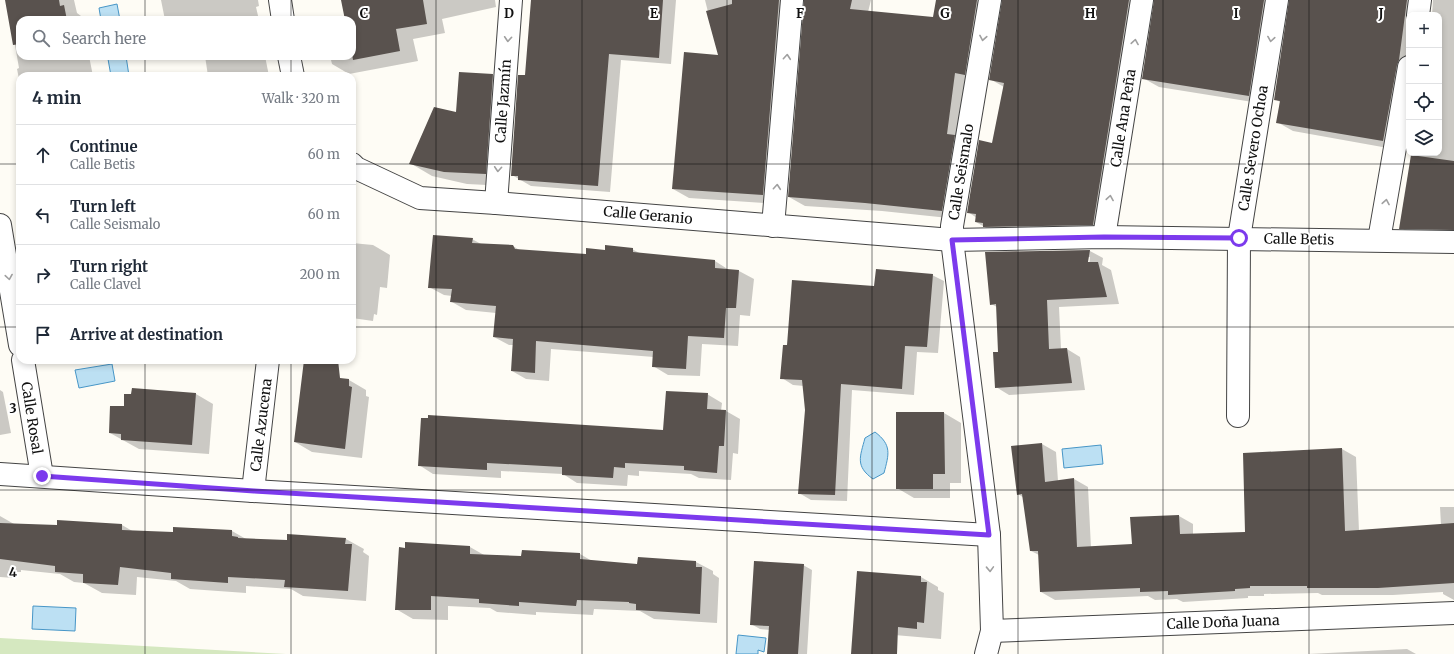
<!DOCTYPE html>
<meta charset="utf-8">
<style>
:root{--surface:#fff;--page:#f6f6f7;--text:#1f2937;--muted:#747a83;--line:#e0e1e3}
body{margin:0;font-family:Merriweather,serif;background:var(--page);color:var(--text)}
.controls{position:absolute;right:12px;top:12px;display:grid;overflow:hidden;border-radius:8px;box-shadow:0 2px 6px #0003}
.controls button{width:36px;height:36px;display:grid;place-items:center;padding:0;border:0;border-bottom:1px solid var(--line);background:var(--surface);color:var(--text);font:20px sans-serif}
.stop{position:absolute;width:12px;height:12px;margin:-9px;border:3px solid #7c3aed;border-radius:50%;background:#fff}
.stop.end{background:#7c3aed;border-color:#fff;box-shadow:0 1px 4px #0008}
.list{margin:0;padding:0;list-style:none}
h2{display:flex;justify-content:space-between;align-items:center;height:52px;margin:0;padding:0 16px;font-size:17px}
h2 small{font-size:13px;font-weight:400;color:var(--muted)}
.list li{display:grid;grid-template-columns:26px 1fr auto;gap:12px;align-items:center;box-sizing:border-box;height:60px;padding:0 16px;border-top:1px solid var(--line)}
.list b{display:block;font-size:15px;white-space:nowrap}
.list p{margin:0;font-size:13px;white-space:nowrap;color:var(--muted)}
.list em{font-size:13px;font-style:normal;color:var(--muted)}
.icon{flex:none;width:22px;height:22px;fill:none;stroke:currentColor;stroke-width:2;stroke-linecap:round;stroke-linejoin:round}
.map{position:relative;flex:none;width:1454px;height:654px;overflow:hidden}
.search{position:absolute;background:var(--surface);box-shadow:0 2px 6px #0003;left:16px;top:16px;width:340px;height:44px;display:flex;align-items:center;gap:10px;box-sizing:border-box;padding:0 14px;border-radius:12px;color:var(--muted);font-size:15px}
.panel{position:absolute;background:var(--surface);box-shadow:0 2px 6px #0003;left:16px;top:72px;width:340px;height:292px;border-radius:12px}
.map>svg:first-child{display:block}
.green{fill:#d5e8c0}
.water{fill:#bce0f3;stroke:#4796c7}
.shadow{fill:#0003;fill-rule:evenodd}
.building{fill:#59524e}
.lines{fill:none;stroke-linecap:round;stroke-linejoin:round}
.minor-casing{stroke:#444;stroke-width:24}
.minor{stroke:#fff;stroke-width:22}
.oneway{stroke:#a0a0a0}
.route{stroke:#7c3aed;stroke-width:5}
.grid{fill:none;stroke:#111;stroke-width:1;stroke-opacity:0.55}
.labels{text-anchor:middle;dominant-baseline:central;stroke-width:4;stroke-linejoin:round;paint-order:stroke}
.street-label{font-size:14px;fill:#111;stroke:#fff}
.grid-label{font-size:13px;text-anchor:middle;font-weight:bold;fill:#111;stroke:#fff;stroke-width:4;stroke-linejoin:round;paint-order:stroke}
</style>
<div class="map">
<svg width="1454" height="654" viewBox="0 0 1454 654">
<rect width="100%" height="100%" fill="#fefcf5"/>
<polygon class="green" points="0,638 286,654 0,654"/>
<g class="water">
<polygon points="117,4 120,20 101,20 99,8"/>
<polygon points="126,56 129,76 111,76 108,59"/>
<polygon points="112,364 115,381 79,388 75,370"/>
<path d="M875,432C892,445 889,454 884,473L873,479C855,466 860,457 865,438Z"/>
<polygon points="1101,445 1103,464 1064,468 1062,449"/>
<polygon points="33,606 76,608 75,631 32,629"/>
<polygon points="738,635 766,638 764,652 758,650 758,654 736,654"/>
</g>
<g class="shadow">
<polygon points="7,0 74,0 77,13 81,16 82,20 20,20 20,56 89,56 93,76 20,76 20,84 17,69 19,68"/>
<polygon points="161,0 258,0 259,6 256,7 259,20 165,20"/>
<polygon points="342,0 495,0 496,7 442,19 445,33 413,39 418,61 349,74 332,64 330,56 352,56 352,20 346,20"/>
<polygon points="532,0 676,0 671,64 621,60 610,192 531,186 512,175 526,76"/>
<polygon points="705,0 800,0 779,204 689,198 673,189 719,56"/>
<polygon points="805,0 871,0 868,12 934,18 937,0 998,0 958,219 882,211 805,206 789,197"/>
<polygon points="1003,0 1150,0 1109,233 1000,236 976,222 977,218 968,212 993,144 1004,87 990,79"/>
<polygon points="1155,0 1285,0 1265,104 1159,87 1143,78"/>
<polygon points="1290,0 1428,0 1409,15 1409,95 1399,150 1293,131 1277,122 1280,102 1275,99"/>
<polygon points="1433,0 1454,0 1454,238 1417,237 1401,228 1413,153 1439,153 1439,15 1432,15"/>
<polygon points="205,56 265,56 269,76 208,76"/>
<polygon points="493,75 515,87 507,186 467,184 432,176 410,163"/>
<polygon points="472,239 481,244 513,246 521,251 587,255 632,249 641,254 715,261 729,270 739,271 754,279 750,316 740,315 738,346 702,344 700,376 668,375 653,366 654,357 551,349 549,381 526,379 512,371 513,345 509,345 494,337 496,313 466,310 452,302 452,296 444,295 429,287"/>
<polygon points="352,243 373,245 390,255 387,288 380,287 377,315 374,314 373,321 352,318"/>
<path d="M1090,251L1103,258L1102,265L1111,270L1119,304L1059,307L1061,349H1067L1080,357L1085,390L1009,395L996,387L999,353L997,307L991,304L986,253ZM1088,257H1090L1089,267L1087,266Z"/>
<polygon points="932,275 944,281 938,353 917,352 914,395 852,390 847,501 811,500 799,493 806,410 804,386 793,385 782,378 788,346 875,287"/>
<polygon points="310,376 349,380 366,390 366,396 369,397 362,458 312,452 295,442"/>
<polygon points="0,390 3,392 11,433 0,435"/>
<polygon points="196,394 213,404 209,454 139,449 110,433 132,395"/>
<polygon points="707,394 722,403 721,411 726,411 740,419 738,454 733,453 731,480 699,478 691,474 639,471 639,476 628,475 627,486 577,483 563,474 501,471 501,478 433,474 419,465 664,432"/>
<polygon points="897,413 944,413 961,423 961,483 950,483 950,498 914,498 897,488"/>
<polygon points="1042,444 1056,452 1058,481 1074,479 1088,487 1091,548 1133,545 1179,516 1193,524 1193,535 1246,533 1342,449 1356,457 1359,531 1441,525 1440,507 1454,507 1454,600 1443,594 1443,592 1393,595 1322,595 1318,593 1264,594 1264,596 1248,596 1248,598 1183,602 1177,599 1155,600 1148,596 1055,600 1041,592 1039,555 1031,551 1024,498 1018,494"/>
<polygon points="0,516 14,524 58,526 122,525 134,532 174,533 232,531 246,539 287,541 346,539 364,549 363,552 369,556 366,601 303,596 291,589 246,586 246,593 190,589 176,581 137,577 136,595 102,593 84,583 74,582 60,574 21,570 21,572 14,572 14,578 0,577"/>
<polygon points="470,547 484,555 522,557 580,554 592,561 638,565 696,562 713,571 713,574 719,578 717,623 654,619 640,611 594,609 593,615 536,612 536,615 497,612 490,608 448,606 448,620 413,619 396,609"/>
<polygon points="803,565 812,570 807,654 768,654 770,630 760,629 751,624"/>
<polygon points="858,572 921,577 938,587 938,590 944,593 941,639 871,633"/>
<polygon points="1407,649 1416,654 1308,654"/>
</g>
<g class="building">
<polygon points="5,0 59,0 60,6 64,5 67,20 20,20 20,44 13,45"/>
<polygon points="341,0 423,0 427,24 396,29 400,51 353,60 352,54 352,20 345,20"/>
<polygon points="531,0 663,0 659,58 609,54 598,186 518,180 518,176 511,176 518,75 525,75"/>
<polygon points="732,0 779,0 763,195 672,189 684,52 718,55 706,11 732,4"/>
<polygon points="804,0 852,0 850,9 933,17 936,0 977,0 965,75 955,73 947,134 955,135 942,211 865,203 788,197"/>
<polygon points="1002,0 1129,0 1093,225 983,227 983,223 975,222 976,214 967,213 979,140 992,143 1004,83 989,80"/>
<polygon points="1154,0 1264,0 1249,96 1142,79"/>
<polygon points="1289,0 1407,0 1399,60 1397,65 1383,141 1276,123 1280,101 1274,100"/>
<polygon points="459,72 493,74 486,174 444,172 409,164 434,107 456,112"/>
<polygon points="1411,155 1454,161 1454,230 1399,229"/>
<polygon points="433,235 473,238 472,243 513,245 515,249 586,254 586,248 605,250 605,245 633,248 633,252 715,260 715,268 739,270 736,308 726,308 724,338 688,336 686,369 652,367 653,351 536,341 535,373 511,371 513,339 493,337 496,306 450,302 452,289 428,288"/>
<polygon points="1090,250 1088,262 1098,262 1107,297 1047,300 1049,349 1067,348 1072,383 995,388 993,352 998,352 996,304 990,305 985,252"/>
<polygon points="876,269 933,274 927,347 905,346 902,389 841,384 835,495 798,494 805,410 802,380 780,379 783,345 787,345 792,280 874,286"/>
<polygon points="304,360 338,360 340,378 349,379 349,386 352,387 345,449 294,442"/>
<polygon points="132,388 196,393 192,445 121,440 121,434 109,433 110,406 124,406 124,394 131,394"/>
<polygon points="666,391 708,393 707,409 726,410 724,446 719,446 717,473 684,470 684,466 625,463 625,468 614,467 613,478 562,475 562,467 487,463 487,470 418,466 421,418 428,418 428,415 663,430"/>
<polygon points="896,412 944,412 945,474 933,474 933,489 896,489"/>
<polygon points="1042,443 1045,482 1074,478 1077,547 1132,544 1130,517 1179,515 1180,534 1245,532 1243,453 1342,448 1345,531 1454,523 1454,583 1378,588 1307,588 1307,586 1250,586 1250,588 1235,589 1235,591 1168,595 1168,591 1140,592 1140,588 1040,592 1038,551 1030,551 1022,494 1017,495 1011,446"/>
<polygon points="57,520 122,524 122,530 173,532 173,527 232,530 232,536 238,537 238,538 287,540 287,534 346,538 345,544 352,544 348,591 284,587 285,580 228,577 228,583 171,579 171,573 120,567 118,585 83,583 83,574 55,572 55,566 0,559 0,523 57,525"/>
<polygon points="405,542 470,546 470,554 521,556 522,550 580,553 580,559 637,564 638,557 696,561 696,567 702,567 700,614 636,610 636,604 629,603 629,602 577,600 576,606 519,602 519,606 479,603 479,599 431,596 431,610 395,610 399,547 405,548"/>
<polygon points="754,561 804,564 798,654 767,654 769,626 750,625"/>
<polygon points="857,571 921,576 921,582 927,582 924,623 917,622 917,629 898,627 897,654 851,654"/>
</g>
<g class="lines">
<defs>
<g id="minor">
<polyline points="280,0 283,20"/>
<polyline points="1418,15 1420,0"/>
<polyline points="289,56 293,76"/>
<polyline points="352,164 356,168 420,198 496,203 952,240 1104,237 1454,242"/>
<polyline points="496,203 511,0"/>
<polyline points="0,225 20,345"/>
<polyline points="773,226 792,0"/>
<polyline points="1104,237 1142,0"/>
<polyline points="1379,240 1409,67"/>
<polyline points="23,360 42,476"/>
<polyline points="1238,416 1239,238 1277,0"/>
<polyline points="0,474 253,491 989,535"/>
<polyline points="253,491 268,360"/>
<polyline points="992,631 1454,613"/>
<polyline points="986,654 992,631 989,535 952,240 952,226 990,0"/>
</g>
</defs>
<use href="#minor" class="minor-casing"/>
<use href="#minor" class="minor"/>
</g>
<defs><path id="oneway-chevron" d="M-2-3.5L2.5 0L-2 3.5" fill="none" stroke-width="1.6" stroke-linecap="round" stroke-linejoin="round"/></defs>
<g class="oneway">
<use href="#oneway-chevron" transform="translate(983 38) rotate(100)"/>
<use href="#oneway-chevron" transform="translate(508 39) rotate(94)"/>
<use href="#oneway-chevron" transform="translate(1271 39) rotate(99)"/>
<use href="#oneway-chevron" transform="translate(1135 42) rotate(-81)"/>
<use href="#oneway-chevron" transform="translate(787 57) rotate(-85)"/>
<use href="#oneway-chevron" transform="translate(498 169) rotate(94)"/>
<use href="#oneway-chevron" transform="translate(777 187) rotate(-85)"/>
<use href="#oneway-chevron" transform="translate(1110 198) rotate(-81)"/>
<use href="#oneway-chevron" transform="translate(1386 202) rotate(-80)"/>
<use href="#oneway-chevron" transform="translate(9 277) rotate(81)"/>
<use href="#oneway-chevron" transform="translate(990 569) rotate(88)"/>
</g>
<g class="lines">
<polyline class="route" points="42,476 254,491 989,535 952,240 1104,237 1239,238"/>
</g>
<path class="grid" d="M145,0V20M291,0V20M436,0V654M582,0V654M727,0V654M872,0V654M1018,0V654M1163,0V654M1309,0V654M145,56V76M291,56V76M0,164H20M352,164H1454M0,327H20M352,327H1454M145,360V654M291,360V654M0,490H1454"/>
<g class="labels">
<g class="street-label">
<text transform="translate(503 101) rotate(-86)">Calle Jazmín</text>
<text transform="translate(1123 118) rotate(-81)">Calle Ana Peña</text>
<text transform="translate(1253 148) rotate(-81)">Calle Severo Ochoa</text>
<text transform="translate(961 172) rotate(-81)">Calle Seismalo</text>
<text transform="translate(648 215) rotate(5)">Calle Geranio</text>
<text transform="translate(1299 239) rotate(1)">Calle Betis</text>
<text transform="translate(32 418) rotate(81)">Calle Rosal</text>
<text transform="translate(261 425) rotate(-83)">Calle Azucena</text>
<text transform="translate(1223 622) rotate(-2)">Calle Doña Juana</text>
</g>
</g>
<g class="grid-label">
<text x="364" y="18">C</text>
<text x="509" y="18">D</text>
<text x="654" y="18">E</text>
<text x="800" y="18">F</text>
<text x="945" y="18">G</text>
<text x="1090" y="18">H</text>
<text x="1236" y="18">I</text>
<text x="1381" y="18">J</text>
<text x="13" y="413">3</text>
<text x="13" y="577">4</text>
</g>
</svg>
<div class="controls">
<button>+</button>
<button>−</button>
<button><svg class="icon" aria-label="locate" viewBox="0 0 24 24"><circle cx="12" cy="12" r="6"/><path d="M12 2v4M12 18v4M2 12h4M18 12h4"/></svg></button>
<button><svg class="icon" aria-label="layers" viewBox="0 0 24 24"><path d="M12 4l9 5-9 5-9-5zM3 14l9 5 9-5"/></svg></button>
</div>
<div class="stop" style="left:1239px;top:238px"></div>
<div class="stop end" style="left:42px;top:476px"></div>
<div class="search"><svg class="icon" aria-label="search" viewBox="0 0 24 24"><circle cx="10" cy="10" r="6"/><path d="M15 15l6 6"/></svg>Search here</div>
<section class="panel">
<h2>4 min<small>Walk · 320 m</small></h2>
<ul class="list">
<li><svg class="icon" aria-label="ahead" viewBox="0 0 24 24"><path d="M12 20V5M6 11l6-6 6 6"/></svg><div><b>Continue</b><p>Calle Betis</p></div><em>60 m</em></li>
<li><svg class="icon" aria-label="left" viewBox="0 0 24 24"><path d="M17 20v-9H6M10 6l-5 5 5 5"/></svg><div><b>Turn left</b><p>Calle Seismalo</p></div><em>60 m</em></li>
<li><svg class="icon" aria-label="right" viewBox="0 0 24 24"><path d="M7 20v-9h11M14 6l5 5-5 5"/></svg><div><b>Turn right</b><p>Calle Clavel</p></div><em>200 m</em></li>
<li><svg class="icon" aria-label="arrive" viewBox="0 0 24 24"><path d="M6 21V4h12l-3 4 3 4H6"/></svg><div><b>Arrive at destination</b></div></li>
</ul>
</section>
</div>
